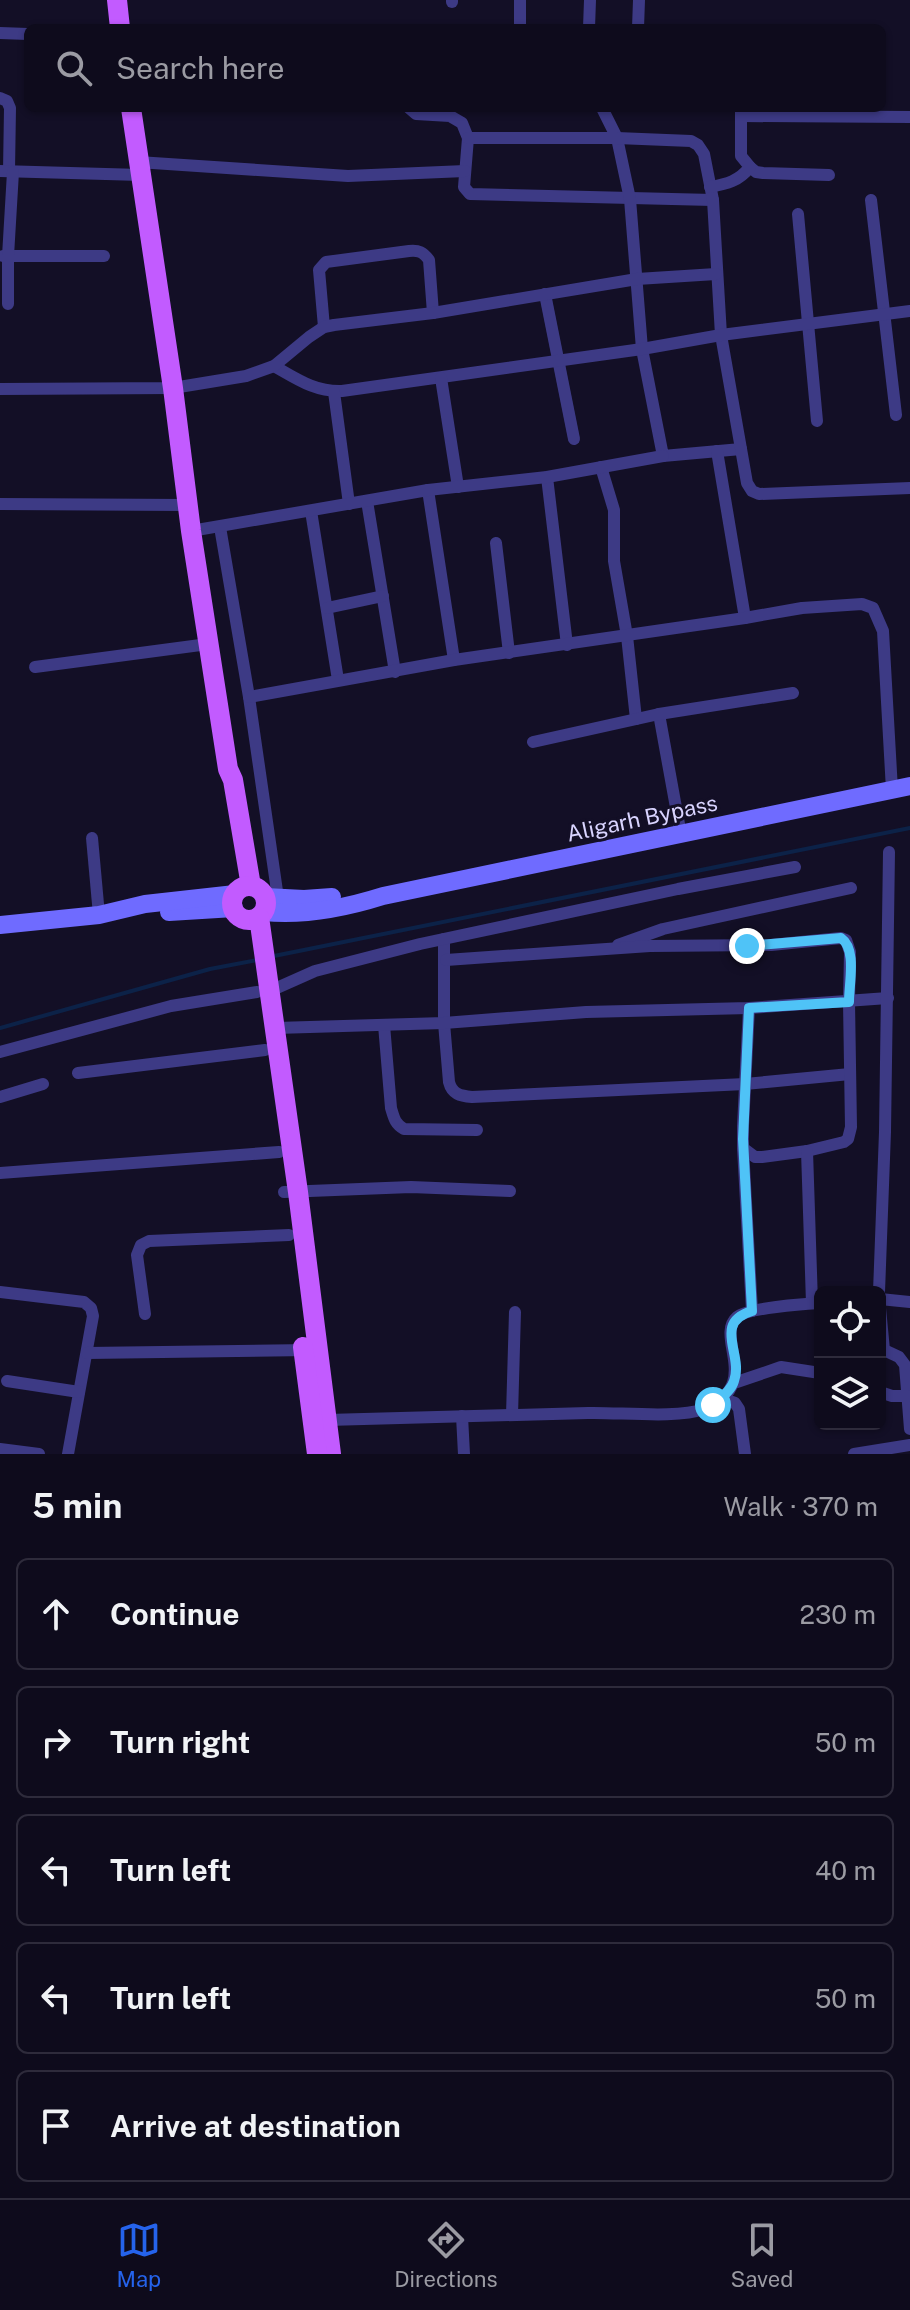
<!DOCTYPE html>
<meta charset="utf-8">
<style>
:root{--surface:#0e0b1c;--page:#1c1929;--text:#f1f3f6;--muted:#9b9ba3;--line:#2e2b3b;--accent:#2563eb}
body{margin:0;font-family:"Public Sans",sans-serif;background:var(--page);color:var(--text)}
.controls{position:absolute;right:24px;bottom:24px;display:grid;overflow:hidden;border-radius:12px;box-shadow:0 2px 6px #0004}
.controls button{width:72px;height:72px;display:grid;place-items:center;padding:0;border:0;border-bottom:2px solid var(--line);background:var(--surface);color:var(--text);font:40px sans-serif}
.stop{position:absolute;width:24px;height:24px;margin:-18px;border:6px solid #4fc3f7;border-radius:50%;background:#fff}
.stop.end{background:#4fc3f7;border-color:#fff;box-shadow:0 2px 8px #0008}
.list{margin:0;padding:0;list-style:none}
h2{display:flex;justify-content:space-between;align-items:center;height:104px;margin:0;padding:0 32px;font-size:34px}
h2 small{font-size:26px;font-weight:400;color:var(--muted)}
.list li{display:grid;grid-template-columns:52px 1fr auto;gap:24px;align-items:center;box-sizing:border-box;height:112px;margin:0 16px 16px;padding:0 16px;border:2px solid var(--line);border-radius:12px}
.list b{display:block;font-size:30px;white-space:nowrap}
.list em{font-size:26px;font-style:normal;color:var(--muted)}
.icon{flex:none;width:44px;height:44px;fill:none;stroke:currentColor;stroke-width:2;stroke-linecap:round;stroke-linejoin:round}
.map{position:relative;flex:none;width:910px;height:1454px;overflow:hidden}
.search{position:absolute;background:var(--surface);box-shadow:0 2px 6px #0004;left:24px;right:24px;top:24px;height:88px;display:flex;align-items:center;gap:20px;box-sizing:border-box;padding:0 28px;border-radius:12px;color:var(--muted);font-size:30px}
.sheet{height:744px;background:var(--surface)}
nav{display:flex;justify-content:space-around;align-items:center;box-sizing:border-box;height:112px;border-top:2px solid var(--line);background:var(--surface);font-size:22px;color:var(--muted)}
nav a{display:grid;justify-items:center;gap:4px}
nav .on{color:var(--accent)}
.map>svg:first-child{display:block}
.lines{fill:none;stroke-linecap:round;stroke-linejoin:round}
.stream{stroke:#0c2248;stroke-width:4}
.minor{stroke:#3d3a85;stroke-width:12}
.secondary{stroke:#6f6bff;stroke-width:18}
.primary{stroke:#c25bff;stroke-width:20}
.route{stroke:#4fc3f7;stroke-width:10}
.labels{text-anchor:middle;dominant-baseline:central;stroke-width:6;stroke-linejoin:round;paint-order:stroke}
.street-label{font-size:22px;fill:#d9d4ff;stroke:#130f26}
</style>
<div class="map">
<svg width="910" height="1454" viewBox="0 0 910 1454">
<rect width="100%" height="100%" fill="#130f26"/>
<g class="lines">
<g class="stream">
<polyline points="269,957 910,828"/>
<polyline points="0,1028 210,969 257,960"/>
</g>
<g class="minor">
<polyline points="520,0 520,28"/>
<polyline points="452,2 452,0"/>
<polyline points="589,28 590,0"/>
<polyline points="638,28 639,0"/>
<polyline points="0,33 28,34"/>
<polyline points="0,98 7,101 10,108 9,171"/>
<polyline points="409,108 416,114 450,116 462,123 468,138 464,187 470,194 713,200"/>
<polyline points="602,108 617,138 630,199 642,349 663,456 741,449"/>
<polyline points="741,116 910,117"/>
<polyline points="468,138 617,138 691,141 698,145 704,154 713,200 721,335 747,483 752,491 759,494 910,488"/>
<polyline points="138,162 348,176 465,171"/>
<polyline points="750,167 756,172 763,173 829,175"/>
<polyline points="0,171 141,175"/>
<path d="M710,187C727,184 739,181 750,167L741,156V111"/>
<polyline points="871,200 896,415"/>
<polyline points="798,214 817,421"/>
<polyline points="3,256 104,256"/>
<polyline points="545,294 574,439"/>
<polyline points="8,304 8,256 13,172"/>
<path d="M324,327L319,270L326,262L409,251C419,250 423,252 429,260L433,313"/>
<path d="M274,366C297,379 315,392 342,391L642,349L721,335L910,311"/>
<polyline points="441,378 458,487"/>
<polyline points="0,389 173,388 246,376 274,366 309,337 324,327 334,325 433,313 637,279 716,274"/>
<polyline points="334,392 349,504"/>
<polyline points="717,451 745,618"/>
<polyline points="601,467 614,510 614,561 627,636 636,719"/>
<polyline points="547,477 567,645"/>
<polyline points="428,490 454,660"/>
<polyline points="367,501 395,672"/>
<polyline points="0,504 187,505"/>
<polyline points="311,511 338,680"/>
<polyline points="220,527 249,697 278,898"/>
<polyline points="191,531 428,490 547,477 663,456"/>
<polyline points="496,543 509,653"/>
<polyline points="327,608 383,596"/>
<polyline points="35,667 208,644"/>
<polyline points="249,697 454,660 745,618 802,608 862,604 873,608 883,631 892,790"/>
<polyline points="659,714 681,835"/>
<polyline points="533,742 659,714 793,693"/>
<polyline points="92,838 99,915"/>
<path d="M444,939V1023L449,1082C452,1094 460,1096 472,1097L745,1084L850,1074"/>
<polyline points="618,945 663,929 851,888"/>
<polyline points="446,960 650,946 771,945 841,938 846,940 850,952 849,1002 851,1127 848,1139 844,1142 807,1151 762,1157 755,1157 743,1148 743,1126 749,1008"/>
<polyline points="270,991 315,971 420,944 678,889 795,867"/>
<path d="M384,1025L391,1108C394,1118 395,1124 404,1129L477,1130"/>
<polyline points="276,1028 444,1023 586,1012 749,1008 888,998"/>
<polyline points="0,1052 171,1006 257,992"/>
<polyline points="78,1073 265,1050"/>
<polyline points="0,1097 43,1084"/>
<polyline points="743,1148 752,1311"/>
<polyline points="807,1151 812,1303"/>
<polyline points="0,1173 279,1152"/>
<polyline points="284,1192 411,1187 510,1191"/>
<polyline points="0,1292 84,1302 91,1308 93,1316 68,1454"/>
<polyline points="879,1292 885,1132 889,852"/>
<polyline points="880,1299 910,1302"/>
<polyline points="880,1308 884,1350 899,1357 905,1365 910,1429"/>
<polyline points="145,1314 137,1255 141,1245 149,1241 289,1235"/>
<polyline points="87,1353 310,1350"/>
<polyline points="7,1381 79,1392"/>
<polyline points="734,1383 781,1367 820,1373"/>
<polyline points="880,1392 892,1396 908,1396"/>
<polyline points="721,1398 735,1403 739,1409 745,1454"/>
<polyline points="512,1415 515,1312"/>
<polyline points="462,1416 464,1454"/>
<path d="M327,1420C414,1417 501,1415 588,1413C618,1412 678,1419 703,1409C764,1386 714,1337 737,1317C747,1308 804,1304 820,1303"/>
<polyline points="0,1449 39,1454"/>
<polyline points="854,1454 910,1445"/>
</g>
<g class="secondary">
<polyline points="265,897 304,899 332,897"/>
<polyline points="169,912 234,908"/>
<path d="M264,912C303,916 345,908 383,896L910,786"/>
<polyline points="0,925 99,915 145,904 235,894"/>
</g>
<g class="primary">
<polyline points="117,0 120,28"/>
<polyline points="131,108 173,388 191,531 228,769 233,780 251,886"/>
<circle cx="249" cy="903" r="17"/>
<polyline points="259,917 298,1192 331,1454"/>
<polyline points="303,1347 317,1454"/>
</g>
</g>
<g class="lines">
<path class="route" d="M713,1405C721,1398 731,1391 734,1381C744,1355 712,1323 752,1311L743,1139L749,1008L849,1002C849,983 857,949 841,938L747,946"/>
</g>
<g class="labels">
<g class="street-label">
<text transform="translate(642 818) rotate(-12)">Aligarh Bypass</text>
</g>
</g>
</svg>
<div class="controls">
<button><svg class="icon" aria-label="locate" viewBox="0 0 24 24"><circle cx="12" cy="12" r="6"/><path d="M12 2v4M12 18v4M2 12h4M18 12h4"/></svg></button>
<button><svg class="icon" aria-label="layers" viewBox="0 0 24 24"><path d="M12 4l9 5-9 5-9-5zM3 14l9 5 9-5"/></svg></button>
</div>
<div class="stop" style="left:713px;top:1405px"></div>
<div class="stop end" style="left:747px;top:946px"></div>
<div class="search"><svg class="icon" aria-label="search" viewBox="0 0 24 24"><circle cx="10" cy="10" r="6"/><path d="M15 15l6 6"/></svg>Search here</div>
</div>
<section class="sheet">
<h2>5 min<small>Walk · 370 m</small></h2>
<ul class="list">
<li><svg class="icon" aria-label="ahead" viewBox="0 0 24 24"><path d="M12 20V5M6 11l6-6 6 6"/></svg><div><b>Continue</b></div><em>230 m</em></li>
<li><svg class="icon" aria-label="right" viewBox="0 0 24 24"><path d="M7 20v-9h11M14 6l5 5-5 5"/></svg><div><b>Turn right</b></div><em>50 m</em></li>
<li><svg class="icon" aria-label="left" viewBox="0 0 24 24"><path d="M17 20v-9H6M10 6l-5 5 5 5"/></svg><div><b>Turn left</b></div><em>40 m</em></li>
<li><svg class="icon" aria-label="left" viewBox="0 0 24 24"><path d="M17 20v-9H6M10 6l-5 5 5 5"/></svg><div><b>Turn left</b></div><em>50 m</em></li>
<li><svg class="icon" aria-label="arrive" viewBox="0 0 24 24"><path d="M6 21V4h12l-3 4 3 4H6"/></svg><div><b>Arrive at destination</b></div></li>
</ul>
</section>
<nav>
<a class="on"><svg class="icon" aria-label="map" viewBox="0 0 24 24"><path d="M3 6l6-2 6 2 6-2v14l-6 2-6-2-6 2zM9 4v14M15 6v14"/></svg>Map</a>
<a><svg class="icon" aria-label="directions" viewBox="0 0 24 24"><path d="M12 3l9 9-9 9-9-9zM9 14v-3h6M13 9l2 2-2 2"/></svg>Directions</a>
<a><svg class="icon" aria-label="saved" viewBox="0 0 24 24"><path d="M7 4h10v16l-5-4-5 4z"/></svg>Saved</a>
</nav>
